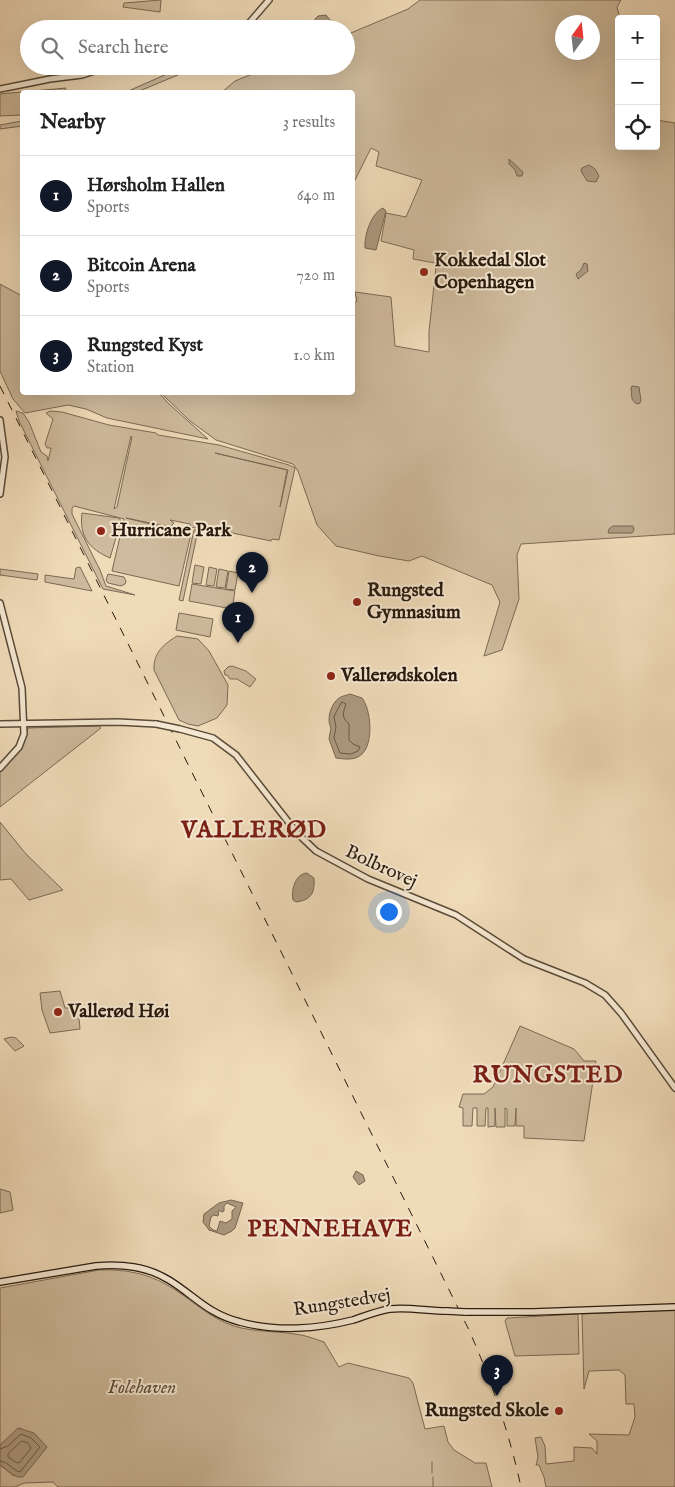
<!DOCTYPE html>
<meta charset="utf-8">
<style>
:root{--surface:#fff;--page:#f2f2f2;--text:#222;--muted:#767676;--line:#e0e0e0;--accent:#111827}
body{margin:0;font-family:"IM FELL English",serif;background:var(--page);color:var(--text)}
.controls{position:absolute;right:15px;top:15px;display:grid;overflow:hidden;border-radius:5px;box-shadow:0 5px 20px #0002}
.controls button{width:45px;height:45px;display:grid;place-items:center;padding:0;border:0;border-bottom:1px solid var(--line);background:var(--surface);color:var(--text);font:25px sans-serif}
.compass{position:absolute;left:555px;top:15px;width:45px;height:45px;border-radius:50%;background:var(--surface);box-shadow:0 5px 20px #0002;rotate:15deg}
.you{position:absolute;left:388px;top:911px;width:18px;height:18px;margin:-12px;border:4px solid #fff;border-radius:50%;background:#1a73e8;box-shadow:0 0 0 8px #1a73e833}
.badge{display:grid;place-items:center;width:32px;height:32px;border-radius:50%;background:var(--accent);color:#fff;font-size:16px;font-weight:700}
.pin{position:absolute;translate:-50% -41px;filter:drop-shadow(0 1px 2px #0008)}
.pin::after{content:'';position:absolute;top:26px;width:18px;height:15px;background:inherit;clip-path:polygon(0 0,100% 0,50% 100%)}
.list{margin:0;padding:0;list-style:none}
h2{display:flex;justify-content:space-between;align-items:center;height:65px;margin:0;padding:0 20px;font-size:21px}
h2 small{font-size:16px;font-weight:400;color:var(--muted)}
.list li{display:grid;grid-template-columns:32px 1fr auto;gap:15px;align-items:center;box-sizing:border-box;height:80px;padding:0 20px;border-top:1px solid var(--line)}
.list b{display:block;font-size:19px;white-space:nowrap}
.list p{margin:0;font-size:16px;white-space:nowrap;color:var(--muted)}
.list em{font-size:16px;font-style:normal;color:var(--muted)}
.icon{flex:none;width:28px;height:28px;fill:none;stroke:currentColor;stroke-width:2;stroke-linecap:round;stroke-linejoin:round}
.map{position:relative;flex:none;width:675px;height:1487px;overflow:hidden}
.search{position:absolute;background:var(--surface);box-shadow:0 5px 20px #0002;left:20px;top:20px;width:335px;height:55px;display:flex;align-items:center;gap:12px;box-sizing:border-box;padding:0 18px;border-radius:28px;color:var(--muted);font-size:19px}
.panel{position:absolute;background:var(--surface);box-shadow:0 5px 20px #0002;left:20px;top:90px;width:335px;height:305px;border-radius:5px}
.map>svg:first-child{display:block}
.green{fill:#ceba9c;stroke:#7a6a54;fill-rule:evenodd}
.water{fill:#ac997f;stroke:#776651;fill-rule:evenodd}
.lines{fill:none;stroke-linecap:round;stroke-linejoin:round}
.shore{stroke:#6a5946;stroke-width:1}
.stream{stroke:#776651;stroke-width:1}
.tertiary-casing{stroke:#594a38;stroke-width:8}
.secondary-casing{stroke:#27190d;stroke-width:8}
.tertiary{stroke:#f5e8d2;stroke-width:5}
.secondary{stroke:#f5e8d2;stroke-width:5.5}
.rail{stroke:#27190d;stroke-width:1;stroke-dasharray:9 9;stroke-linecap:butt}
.tertiary-bridge-casing{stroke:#594a38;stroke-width:8;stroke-linecap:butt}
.secondary-bridge-casing{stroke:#27190d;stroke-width:8;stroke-linecap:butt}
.tertiary-bridge{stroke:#f5e8d2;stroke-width:5}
.secondary-bridge{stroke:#f5e8d2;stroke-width:5.5}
.poi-dot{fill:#8f2418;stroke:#f5e8d2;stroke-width:2}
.labels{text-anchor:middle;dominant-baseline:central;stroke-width:4;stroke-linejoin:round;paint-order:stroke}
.poi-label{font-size:19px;font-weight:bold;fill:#27190d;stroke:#f5e8d2;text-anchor:start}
.street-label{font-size:19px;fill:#27190d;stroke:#f5e8d2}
.park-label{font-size:19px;font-style:italic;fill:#594938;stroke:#f5e8d2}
.district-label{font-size:24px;font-weight:bold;letter-spacing:1px;fill:#7a1f14;stroke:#f5e8d2}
</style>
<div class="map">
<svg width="675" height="1487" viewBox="0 0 675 1487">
<rect width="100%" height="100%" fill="#f0dbb9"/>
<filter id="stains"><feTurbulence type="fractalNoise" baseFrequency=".004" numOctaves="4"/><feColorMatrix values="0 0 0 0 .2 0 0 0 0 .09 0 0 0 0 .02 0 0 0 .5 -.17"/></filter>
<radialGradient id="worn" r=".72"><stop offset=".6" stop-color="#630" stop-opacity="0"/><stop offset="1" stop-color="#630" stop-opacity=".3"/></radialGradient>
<g class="green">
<polygon points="161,0 160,12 123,7 124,3"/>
<path d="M420,0H621L617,7L620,19H619V146H656V120L675,123V534L521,544L517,555L519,599L502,650L484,656L500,602L492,585L422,556L409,561L379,556L336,546L317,525L298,471L293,464L216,440L190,421L161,393L352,392V305L357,301L355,292L391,297L395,346L429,352V331L436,267L440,264L413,259L414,250L381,241L386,213L406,217L422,180L376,166L379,152L371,148L353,184L352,92H222L235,81L272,66H346V35L408,9ZM562,22H592V52H562Z"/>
<polygon points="185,66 200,66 202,71 185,72 137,92 126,92"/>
<polygon points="66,88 64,92 22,92 22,115 0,116 0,94"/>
<polygon points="22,121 22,126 0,129 0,125"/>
<polygon points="0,284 22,296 22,392 159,393 169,404 208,439 107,418 86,409 68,405 25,413 13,399 0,371"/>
<path d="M16,411L23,413L29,422L41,452L47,456L48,461L51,448H47L45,444L53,419L46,413L50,411L62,412L109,425L156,433L158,435L219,445L289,465L295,468L279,540L272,539L271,541L198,526L195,528L191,527L190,524L170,520L174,523L170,527L126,518L191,534L179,586L112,571L124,519L74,506L72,508V514L100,570L106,586L135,595L103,589L19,421ZM131,436L132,437L117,507L114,509ZM215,453L288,470L280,507L287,470Z"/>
<path d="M82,513L119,518L121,521L110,558C89,549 79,536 82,513Z"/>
<polygon points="201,529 201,532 197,535 183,601 179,600 193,534 194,530"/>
<polygon points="195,565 204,567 201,584 192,583"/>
<polygon points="80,567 92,591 45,582 45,575 74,579 76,568"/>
<polygon points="209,567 217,569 214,586 206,585"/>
<polygon points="0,569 38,574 37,580 0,575"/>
<polygon points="219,569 228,571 225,588 216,587"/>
<polygon points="229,571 238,573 235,590 226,589"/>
<polygon points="108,574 124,577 126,581 125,584 121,586 108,583 106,580"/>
<polygon points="192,584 235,591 232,609 189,601"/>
<polygon points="179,613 213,619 210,637 176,630"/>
<path d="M177,636L198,639L209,651L228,685L227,705L217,718L198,726L188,724L179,720L154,670C153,653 164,644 177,636Z"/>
<polygon points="232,666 246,671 256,679 250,687 237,679 230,679 227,675 225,675 224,671 228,667"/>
<path d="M99,726L101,728L0,807V771C15,759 23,747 28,728Z"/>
<polygon points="0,822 26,854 63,890 29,900 11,879 0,880"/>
<polygon points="60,991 65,1008 78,1008 80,1029 50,1033 42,1010 40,993"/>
<polygon points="520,1026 574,1049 584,1061 596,1061 584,1141 524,1138 524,1126 516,1126 516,1108 515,1126 507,1126 507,1109 505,1108 505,1127 496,1127 495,1108 495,1126 488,1127 488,1108 486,1108 485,1126 477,1126 477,1108 473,1108 472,1126 463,1126 463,1108 459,1107 463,1094 484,1094 493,1087"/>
<polygon points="11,1037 16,1038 24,1046 15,1051 4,1039"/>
<polygon points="0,1189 10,1192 13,1210 0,1213"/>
<path d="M99,1270C124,1269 147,1273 169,1286C191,1299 209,1318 234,1326C253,1332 275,1331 295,1334C305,1335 315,1339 324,1342L339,1367L348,1363L409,1378L413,1383L425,1429L444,1426L448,1442L454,1450L475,1463H486L492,1487H58L53,1482L24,1483L15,1487H0V1465L14,1476L37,1459L47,1447L20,1428L0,1445V1288Z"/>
<polygon points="675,1310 675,1487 546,1487 544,1477 539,1465 536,1465 538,1457 535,1438 541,1437 545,1446 546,1464 574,1461 574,1447 592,1448 597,1454 597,1441 589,1434 629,1435 635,1417 634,1404 626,1404 625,1375 619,1370 589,1371 584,1389 582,1314"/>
<polygon points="578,1314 579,1354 515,1356 505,1321 507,1318"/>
</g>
<g class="water">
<polygon points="326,15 331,21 334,21 337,27 335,29 320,29 315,23 315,19 318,16"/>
<polygon points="509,159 523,172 522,176 517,176 515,170 509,164"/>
<polygon points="589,165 595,169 599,176 596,182 587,181 581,171 582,168"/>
<path d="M383,208L386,211L376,250L365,248C364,236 371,213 383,208Z"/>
<polygon points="584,263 587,264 588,271 578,279 576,274 581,270"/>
<polygon points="632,386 639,387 641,401 639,404 635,403 632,399 631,388"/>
<polygon points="613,526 633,526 634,530 632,533 608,533 609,529"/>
<path d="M350,694L362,698C371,709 374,743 362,754C355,761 344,759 336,758L329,739L331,728C326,719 331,704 339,698C342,696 347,695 350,694Z"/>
<path d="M307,873L314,878C315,892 312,900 296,902L293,900C291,890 295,874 307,873Z"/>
<polygon points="356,1171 363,1175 365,1181 359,1185 353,1177"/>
<path d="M231,1200L243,1203L235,1228L232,1231L224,1235L209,1230L203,1222L204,1214L219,1203ZM227,1203L236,1207L232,1211V1219L226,1223L220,1221L217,1231L213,1230L209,1226L211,1217L214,1215L218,1216L219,1210L222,1212L224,1211V1206Z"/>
<path d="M18,1428L34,1433L47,1447L23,1477C13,1478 8,1470 0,1465V1445Z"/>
</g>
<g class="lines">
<g class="shore">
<path d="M342,702L346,704C343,713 341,717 349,724V740L353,744L360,747L358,751L351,754L340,753L334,738L336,727L334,717Z"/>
<polygon points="22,1441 28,1443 31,1448 20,1462 17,1463 8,1457 8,1454"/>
<path d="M0,1449L8,1446L21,1434L31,1438L40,1447L20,1472C12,1470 9,1462 0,1461"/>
</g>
<g class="stream">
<polyline points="432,1462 432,1473"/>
<polyline points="433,1477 433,1487"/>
</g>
<defs>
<g id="tertiary">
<polyline points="244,29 269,0"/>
<polyline points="0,89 50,79 82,75 110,66"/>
<polyline points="0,420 5,457 0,494"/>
<polyline points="0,603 22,688 24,734 19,747 0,768"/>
<polyline points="0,724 118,722 156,724"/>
<polyline points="180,729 213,738 236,755 297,833 316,851 368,879 456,915 524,959 585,983 605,995 621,1013 675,1088"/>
</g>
<g id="secondary">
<path d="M0,1282L96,1266C122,1264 146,1266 169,1280C195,1296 208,1314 240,1322C276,1332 318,1329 353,1320C365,1316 377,1311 390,1309C408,1307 428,1311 447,1311"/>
<polyline points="465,1312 533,1312 675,1307"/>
</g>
</defs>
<use href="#tertiary" class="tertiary-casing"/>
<use href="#secondary" class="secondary-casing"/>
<use href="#tertiary" class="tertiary"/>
<use href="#secondary" class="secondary"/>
<path class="rail" d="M0,386L468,1328C491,1379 509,1432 521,1487"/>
<defs>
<polyline id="tertiary-bridge" points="156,724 180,729"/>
<polyline id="secondary-bridge" points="447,1311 465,1312"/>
</defs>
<use href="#tertiary-bridge" class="tertiary-bridge-casing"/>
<use href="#secondary-bridge" class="secondary-bridge-casing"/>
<use href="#tertiary-bridge" class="tertiary-bridge"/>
<use href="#secondary-bridge" class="secondary-bridge"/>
</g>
<g class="poi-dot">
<circle cx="424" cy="272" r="5"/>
<circle cx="101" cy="531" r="5"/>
<circle cx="357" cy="602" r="5"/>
<circle cx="331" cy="676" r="5"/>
<circle cx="58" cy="1012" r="5"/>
<circle cx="559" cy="1411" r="5"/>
</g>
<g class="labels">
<g class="poi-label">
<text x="434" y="261">Kokkedal Slot<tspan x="434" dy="22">Copenhagen</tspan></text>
<text x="111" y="531">Hurricane Park</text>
<text x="367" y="591">Rungsted<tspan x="367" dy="22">Gymnasium</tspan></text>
<text x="341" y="676">Vallerødskolen</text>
<text x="68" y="1012">Vallerød Høi</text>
<text x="549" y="1411" text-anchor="end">Rungsted Skole</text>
</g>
<g class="street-label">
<text transform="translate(381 867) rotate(25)">Bolbrovej</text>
<text transform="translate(342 1303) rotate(-9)">Rungstedvej</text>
</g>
<g class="park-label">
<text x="142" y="1388">Folehaven</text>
</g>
<g class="district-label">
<text x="254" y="830">VALLERØD</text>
<text x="548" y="1075">RUNGSTED</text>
<text x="330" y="1229">PENNEHAVE</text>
</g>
</g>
<rect width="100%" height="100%" filter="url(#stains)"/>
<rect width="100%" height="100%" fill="url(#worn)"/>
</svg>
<div class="controls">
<button>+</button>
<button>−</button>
<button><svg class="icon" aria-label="locate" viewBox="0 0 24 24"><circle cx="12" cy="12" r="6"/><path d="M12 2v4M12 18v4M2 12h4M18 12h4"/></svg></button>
</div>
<svg class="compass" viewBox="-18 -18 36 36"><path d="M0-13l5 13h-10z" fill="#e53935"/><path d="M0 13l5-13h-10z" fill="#767676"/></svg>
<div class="you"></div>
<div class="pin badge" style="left:238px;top:643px">1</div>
<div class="pin badge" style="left:252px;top:593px">2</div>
<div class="pin badge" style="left:497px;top:1396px">3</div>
<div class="search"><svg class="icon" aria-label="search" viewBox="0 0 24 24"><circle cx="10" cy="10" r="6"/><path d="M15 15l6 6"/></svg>Search here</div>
<section class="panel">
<h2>Nearby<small>3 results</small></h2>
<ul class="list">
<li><span class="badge">1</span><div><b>Hørsholm Hallen</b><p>Sports</p></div><em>640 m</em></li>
<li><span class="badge">2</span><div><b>Bitcoin Arena</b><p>Sports</p></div><em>720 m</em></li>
<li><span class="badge">3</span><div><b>Rungsted Kyst</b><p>Station</p></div><em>1.0 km</em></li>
</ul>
</section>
</div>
